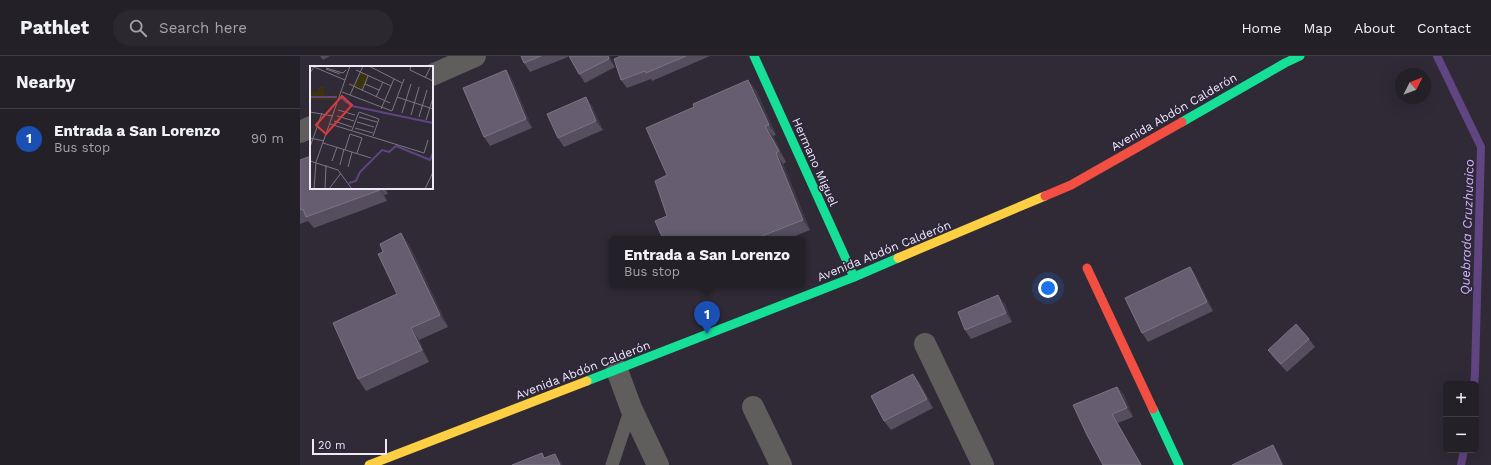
<!DOCTYPE html>
<meta charset="utf-8">
<style>
:root{--surface:#232028;--page:#2b2830;--text:#f1f3f6;--muted:#a3a3a8;--line:#403e45;--accent:#aba6b3}
body{margin:0;font-family:"Work Sans",sans-serif;background:var(--page);color:var(--text)}
.controls{position:absolute;right:12px;bottom:12px;display:grid;overflow:hidden;border-radius:6px;box-shadow:0 4px 16px #0002}
.controls button{width:36px;height:36px;display:grid;place-items:center;padding:0;border:0;border-bottom:1px solid var(--line);background:var(--surface);color:var(--text);font:20px sans-serif}
.compass{position:absolute;left:1095px;top:12px;width:36px;height:36px;border-radius:50%;background:var(--surface);box-shadow:0 4px 16px #0002;rotate:48deg}
.scale{position:absolute;left:12px;bottom:10px;width:75px;box-sizing:border-box;padding-left:4px;border:2px solid #eee9f7;border-top:0;font-size:11px;line-height:14px;white-space:nowrap;color:#eee9f7;-webkit-text-stroke:3px #2e263a;paint-order:stroke}
.you{position:absolute;left:748px;top:232px;width:14px;height:14px;margin:-10px;border:3px solid #fff;border-radius:50%;background:#1a73e8;box-shadow:0 0 0 6px #1a73e833}
.badge{display:grid;place-items:center;width:26px;height:26px;border-radius:50%;background:var(--accent);color:#fff;font-size:13px;font-weight:700}
.pin{position:absolute;translate:-50% -33px;filter:drop-shadow(0 1px 2px #0008)}
.pin::after{content:'';position:absolute;top:21px;width:14px;height:12px;background:inherit;clip-path:polygon(0 0,100% 0,50% 100%)}
.popup{position:absolute;left:309px;top:180px;width:196px;height:52px;box-sizing:border-box;display:grid;place-content:center;border-radius:6px;background:var(--surface);filter:drop-shadow(0 1px 3px #0005);font-size:13px;white-space:nowrap;color:var(--muted)}
.popup b{font-size:15px;color:var(--text)}
.popup::after{content:'';position:absolute;left:50%;top:100%;margin-left:-8px;border:8px solid transparent;border-top-color:var(--surface)}
.list{margin:0;padding:0;list-style:none}
h2{display:flex;justify-content:space-between;align-items:center;height:52px;margin:0;padding:0 16px;font-size:17px}
h2 small{font-size:13px;font-weight:400;color:var(--muted)}
.list li{display:grid;grid-template-columns:26px 1fr auto;gap:12px;align-items:center;box-sizing:border-box;height:60px;padding:0 16px;border-top:1px solid var(--line)}
.list b{display:block;font-size:15px;white-space:nowrap}
.list p{margin:0;font-size:13px;white-space:nowrap;color:var(--muted)}
.list em{font-size:13px;font-style:normal;color:var(--muted)}
.icon{flex:none;width:22px;height:22px;fill:none;stroke:currentColor;stroke-width:2;stroke-linecap:round;stroke-linejoin:round}
.map{position:relative;flex:none;width:1191px;height:409px;overflow:hidden}
header{display:flex;align-items:center;gap:24px;box-sizing:border-box;height:56px;padding:0 20px;background:var(--surface);border-bottom:1px solid var(--line)}
header strong{font-size:19px}
nav{display:flex;gap:22px;margin-inline-start:auto;font-size:14px}
.search{width:280px;height:36px;background:var(--page);display:flex;align-items:center;gap:10px;box-sizing:border-box;padding:0 14px;border-radius:22px;color:var(--muted);font-size:15px}
main{display:flex}
aside{flex:1;background:var(--surface)}
.map>svg:first-child{display:block}
.lines{fill:none;stroke-linecap:round;stroke-linejoin:round}
.stream{stroke:#614482;stroke-width:8}
.lane{stroke:#5f5e5c;stroke-width:13}
.street{stroke:#5f5e5c;stroke-width:22}
.fast{stroke:#16e098;stroke-width:9}
.slow{stroke:#ffcf43;stroke-width:9}
.jam{stroke:#f24e42;stroke-width:9}
.wall{fill:#554e5f}
.shaded-wall{fill:#3f3848}
.building{fill:#665e70;stroke:#7b7485}
.labels{text-anchor:middle;dominant-baseline:central;stroke-width:3.5;stroke-linejoin:round;paint-order:stroke}
.street-label{font-size:12px;fill:#eee9f7;stroke:#2e263a}
.water-label{font-size:13px;font-style:italic;fill:#d0b9f2;stroke:#2e263a}
.inset-river{fill:none;stroke:#614482;stroke-width:2}
.inset-road{fill:none;stroke:#7b7683;stroke-width:1}
.view{fill:#d83b3d;fill-opacity:0.15;stroke:#d83b3d;stroke-width:2}
.inset-edge{fill:none;stroke:#eee9f7;stroke-width:2}
</style>
<header>
<strong>Pathlet</strong>
<div class="search"><svg class="icon" aria-label="search" viewBox="0 0 24 24"><circle cx="10" cy="10" r="6"/><path d="M15 15l6 6"/></svg>Search here</div>
<nav><a>Home</a><a>Map</a><a>About</a><a>Contact</a></nav>
</header>
<main>
<aside>
<h2>Nearby<small></small></h2>
<ul class="list">
<li><span class="badge" style="background:#1a4fb4">1</span><div><b>Entrada a San Lorenzo</b><p>Bus stop</p></div><em>90 m</em></li>
</ul>
</aside>
<div class="map">
<svg width="1191" height="409" viewBox="0 0 1191 409">
<rect width="100%" height="100%" fill="#2f2a36"/>
<g class="lines">
<g class="stream">
<polyline points="1137,0 1181,91 1175,317 1174,328"/>
<polyline points="1161,409 1164,394"/>
</g>
<polyline class="lane" points="312,409 331,352"/>
<g class="street">
<polyline points="132,19 175,0"/>
<polyline points="0,76 11,71"/>
<polyline points="625,288 683,409"/>
<polyline points="317,314 331,352 358,409"/>
<polyline points="453,351 481,409"/>
</g>
<g class="fast">
<polyline points="454,0 554,221"/>
<polyline points="882,66 985,7 1000,0"/>
<polyline points="287,325 554,221 598,202"/>
<polyline points="853,353 879,409"/>
</g>
<g class="slow">
<polyline points="598,202 745,140"/>
<polyline points="69,409 287,325"/>
</g>
<g class="jam">
<polyline points="745,140 771,129 882,66"/>
<polyline points="787,212 853,353"/>
</g>
</g>
<g class="wall">
<polygon points="20,0 30,0 23,4"/>
<polygon points="221,0 268,0 268,1 230,16 224,7"/>
<polygon points="269,0 309,0 315,11 285,27 279,18"/>
<polygon points="321,0 410,0 352,25 351,23 327,32 321,24"/>
<polygon points="206,14 212,23 232,72 190,90 184,81"/>
<polygon points="456,34 476,79 473,80 486,106 483,108 510,174 488,183 363,183 367,160 367,119"/>
<polygon points="292,50 303,74 264,91 258,82"/>
<polygon points="0,104 11,132 86,132 88,138 84,139 87,145 14,172 8,165 0,168"/>
<polygon points="109,188 148,271 119,284 129,306 66,335 58,323 97,238"/>
<polygon points="890,211 896,220 913,255 848,286 842,277"/>
<polygon points="386,229 393,229 388,232"/>
<polygon points="705,248 712,266 671,283 665,274"/>
<polygon points="1009,283 1015,291 987,316 974,302 968,294"/>
<polygon points="620,327 633,352 591,374 584,365"/>
<polygon points="817,331 824,339 833,361 818,367 803,409"/>
</g>
<g class="shaded-wall">
<polygon points="308,0 309,0 315,11 309,3"/>
<polygon points="206,14 212,23 232,72 226,63"/>
<polygon points="448,24 456,34 476,79 469,69"/>
<polygon points="286,41 292,50 303,74 296,65"/>
<polygon points="465,70 473,80 486,106 479,95"/>
<polygon points="476,97 483,108 510,174 503,164"/>
<polygon points="79,132 80,132 84,139 87,145"/>
<polygon points="84,132 86,132 88,138"/>
<polygon points="101,177 109,188 148,271 140,259"/>
<polygon points="890,211 896,220 913,255 907,246"/>
<polygon points="698,239 705,248 712,266 706,257"/>
<polygon points="111,272 119,284 129,306 122,294"/>
<polygon points="613,318 620,327 633,352 627,343"/>
<polygon points="817,331 824,339 833,361 827,352"/>
<polygon points="812,358 818,367 842,409 841,409"/>
<polygon points="973,389 979,398 984,409 982,409"/>
<polygon points="255,398 263,409 260,409"/>
</g>
<g class="building">
<polygon points="221,0 241,0 224,7"/>
<polygon points="269,0 308,0 309,3 279,18"/>
<polygon points="321,0 386,0 346,17 345,15 321,24 314,3"/>
<polygon points="206,14 226,63 184,81 163,32"/>
<polygon points="448,24 469,69 465,70 479,95 476,97 503,164 454,183 363,183 355,165 367,160 355,125 367,119 346,72 394,51 393,48"/>
<polygon points="286,41 296,65 258,82 247,58"/>
<polygon points="11,100 11,132 79,132 80,134 6,161 3,153 0,154 0,104"/>
<polygon points="101,177 140,259 111,272 122,294 58,323 33,267 97,238 78,198 83,196 80,188"/>
<polygon points="890,211 907,246 842,277 825,242"/>
<polygon points="698,239 706,257 665,274 658,256"/>
<polygon points="996,268 1009,283 981,308 968,294"/>
<polygon points="613,318 627,343 584,365 571,340"/>
<polygon points="817,331 827,352 812,358 841,409 803,409 787,379 773,349"/>
<polygon points="973,389 982,409 932,409"/>
<polygon points="242,397 244,402 255,398 260,409 212,409"/>
</g>
<g class="labels">
<g class="street-label">
<text transform="translate(874 56) rotate(-30)">Avenida Abdón Calderón</text>
<text transform="translate(515 106) rotate(66)">Hermano Miguel</text>
<text transform="translate(584 195) rotate(-22)">Avenida Abdón Calderón</text>
<text transform="translate(283 314) rotate(-21)">Avenida Abdón Calderón</text>
</g>
<g class="water-label">
<text transform="translate(1167 171) rotate(-88)">Quebrada Cruzhuaico</text>
</g>
</g>
<g transform="translate(10 10)">
<rect width="123" height="123" fill="#2f2a36"/>
<path d="M51,6L58,10L52,25L44,20ZM9,21H14V28L20,31L27,28V34H0V25L8,26Z" fill="#3b340f"/>
<path class="inset-river" d="M0,31H27M30,31L42,40L123,57M39,117L46,115L50,106L72,84L79,86L86,80L120,94L123,87"/>
<path class="inset-road" d="M59,0L92,17M101,0L100,4L123,15M16,2L33,7L36,4M16,3L30,8M46,4L81,20M0,7L4,1L35,14M115,12L121,0M39,18L80,37M55,18L69,24M52,25L58,10M32,26L82,45L94,13M40,29L53,0M66,31L73,16M87,31L123,43M71,43L84,13M28,44L45,49M0,46L23,50M92,47L101,18M101,49L109,21M27,50L44,55M49,51L67,56M109,51L117,24M116,54L123,32M24,55L42,61M47,56L64,61M20,58L114,87L118,74M45,62L63,67M42,64L49,46L69,53L63,70M0,72L14,75M13,77L61,92M0,81L12,47M35,84L40,68L52,72L47,87M0,95L28,104L42,123M22,95L27,81M30,99L34,83M38,101L42,86M4,123L6,96L40,0M15,123L16,99M19,123L31,107M115,123L123,106"/>
<path class="view" d="M32,30L42,39L16,68L6,59Z"/>
<rect width="123" height="123" class="inset-edge"/>
</g>
</svg>
<div class="controls">
<button>+</button>
<button>−</button>
</div>
<svg class="compass" viewBox="-18 -18 36 36"><path d="M0-13l5 13h-10z" fill="#e53935"/><path d="M0 13l5-13h-10z" fill="#a3a3a8"/></svg>
<div class="scale">20 m</div>
<div class="you"></div>
<div class="pin badge" style="left:407px;top:278px;background:#1a4fb4">1</div>
<div class="popup"><b>Entrada a San Lorenzo</b>Bus stop</div>
</div>
</main>
